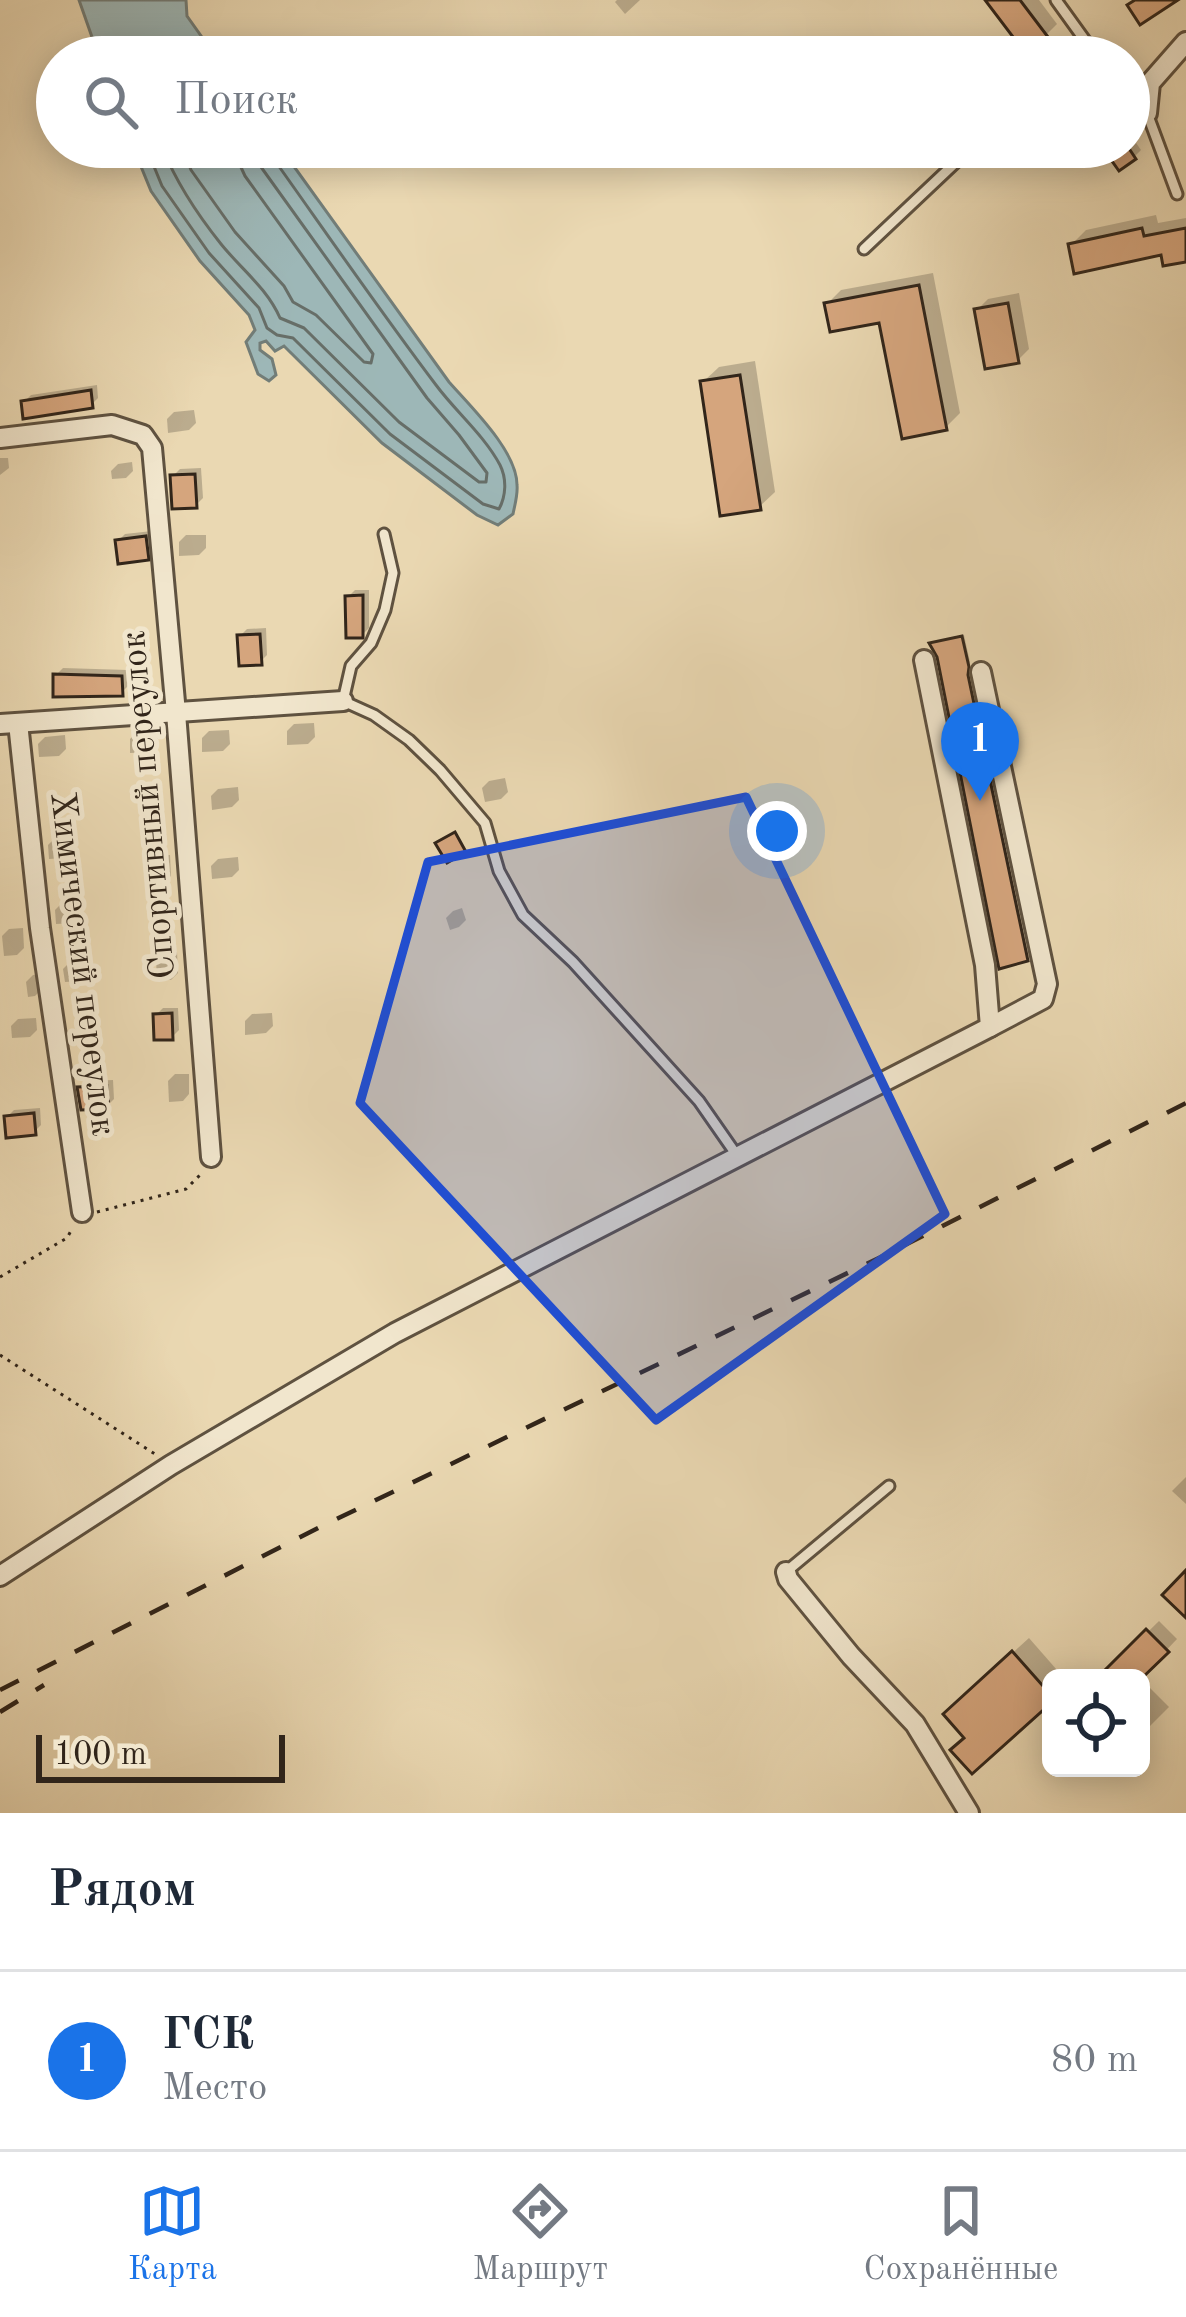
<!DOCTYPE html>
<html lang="ru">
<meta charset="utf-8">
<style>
:root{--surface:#fff;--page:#f6f6f7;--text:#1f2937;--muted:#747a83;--line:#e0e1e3;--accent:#1a73e8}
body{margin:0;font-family:"Old Standard TT",serif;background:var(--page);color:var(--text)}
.controls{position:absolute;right:36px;bottom:36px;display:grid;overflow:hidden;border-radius:18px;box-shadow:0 6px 30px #0003}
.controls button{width:108px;height:108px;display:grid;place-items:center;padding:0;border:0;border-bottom:3px solid var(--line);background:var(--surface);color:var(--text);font:60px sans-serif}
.scale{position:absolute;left:36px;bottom:30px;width:249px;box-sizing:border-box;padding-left:12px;border:6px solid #31251a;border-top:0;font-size:33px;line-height:42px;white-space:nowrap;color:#31251a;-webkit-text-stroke:9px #f1e6cd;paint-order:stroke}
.you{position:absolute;left:777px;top:831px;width:42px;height:42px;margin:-30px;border:9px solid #fff;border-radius:50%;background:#1a73e8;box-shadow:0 0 0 18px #1a73e833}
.badge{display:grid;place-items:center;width:78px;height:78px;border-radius:50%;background:var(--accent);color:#fff;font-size:39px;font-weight:700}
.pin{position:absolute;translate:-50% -99px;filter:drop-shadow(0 3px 6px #0008)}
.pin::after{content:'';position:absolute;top:63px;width:42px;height:36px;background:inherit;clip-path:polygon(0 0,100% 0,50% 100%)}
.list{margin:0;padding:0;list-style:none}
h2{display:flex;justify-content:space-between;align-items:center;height:156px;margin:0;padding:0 48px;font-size:51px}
h2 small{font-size:39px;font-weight:400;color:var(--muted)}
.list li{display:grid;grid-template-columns:78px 1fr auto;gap:36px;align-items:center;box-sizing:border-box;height:180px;padding:0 48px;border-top:3px solid var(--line)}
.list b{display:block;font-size:45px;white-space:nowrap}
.list p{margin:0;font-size:39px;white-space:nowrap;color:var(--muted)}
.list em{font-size:39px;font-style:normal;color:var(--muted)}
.icon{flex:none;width:66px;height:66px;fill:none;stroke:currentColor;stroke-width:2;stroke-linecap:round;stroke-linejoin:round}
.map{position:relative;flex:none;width:1186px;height:1813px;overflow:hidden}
.search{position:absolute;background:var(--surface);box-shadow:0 6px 30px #0003;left:36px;right:36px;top:36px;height:132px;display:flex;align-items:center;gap:30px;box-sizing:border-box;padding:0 42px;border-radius:66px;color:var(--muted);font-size:45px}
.sheet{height:336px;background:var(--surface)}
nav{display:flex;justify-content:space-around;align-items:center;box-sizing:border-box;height:168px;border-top:3px solid var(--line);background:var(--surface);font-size:33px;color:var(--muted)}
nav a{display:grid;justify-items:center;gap:6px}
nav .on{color:var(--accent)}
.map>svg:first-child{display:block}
.water{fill:#9db7b7;stroke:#727d78;stroke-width:3}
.shadow{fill:#0003}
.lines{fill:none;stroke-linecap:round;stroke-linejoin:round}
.shore{stroke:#676e68;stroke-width:3}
.building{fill:#d5a57d;stroke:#31251a;stroke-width:3}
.service-casing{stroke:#5f5240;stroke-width:15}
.minor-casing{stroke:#5f5240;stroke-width:24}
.path{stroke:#31251a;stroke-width:3;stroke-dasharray:3 6;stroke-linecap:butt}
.service{stroke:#f1e6cd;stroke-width:9}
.minor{stroke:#f1e6cd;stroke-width:18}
.rail{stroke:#31251a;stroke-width:4.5;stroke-dasharray:21 21;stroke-linecap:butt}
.marked{fill:#1d4ed8;fill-opacity:0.2;stroke:#1d4ed8;stroke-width:9;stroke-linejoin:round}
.labels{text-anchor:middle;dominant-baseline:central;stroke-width:10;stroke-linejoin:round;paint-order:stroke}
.street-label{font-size:36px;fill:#31251a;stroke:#f1e6cd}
</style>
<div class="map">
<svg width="1186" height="1813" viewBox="0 0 1186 1813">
<rect width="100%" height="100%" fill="#ead8b2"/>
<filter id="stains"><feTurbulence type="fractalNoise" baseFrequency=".00167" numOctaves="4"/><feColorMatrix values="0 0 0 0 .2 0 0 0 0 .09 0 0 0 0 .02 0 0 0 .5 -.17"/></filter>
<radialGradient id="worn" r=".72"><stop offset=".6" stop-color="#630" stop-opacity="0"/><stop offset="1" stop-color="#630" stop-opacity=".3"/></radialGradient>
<g class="water">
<polygon points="79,0 186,0 187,16 216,57 99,57"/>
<path d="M133,147H280L449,382C471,407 517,451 517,485C518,494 515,504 513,514L498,525L477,515L382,443L284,346L275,351L266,341L260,343V350L272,359L276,375L269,381L258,374L246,342L255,330L249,315L200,261L151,191Z"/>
</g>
<g class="shadow">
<polygon points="617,0 640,0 625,14 615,2"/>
<polygon points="1004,0 1039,0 1057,24 1046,35"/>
<polygon points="1129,133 1141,150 1134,157 1106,147 1129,147"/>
<polygon points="1156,215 1158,223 1186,218 1186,259 1163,252 1071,245 1086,230"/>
<polygon points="933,273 960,413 946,427 881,319 827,304 841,290"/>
<polygon points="1019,293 1029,349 1018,360 977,310 988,299"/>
<polygon points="755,361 775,492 759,507 703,382 719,367"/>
<polygon points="97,385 98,398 91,405 24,402 31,395"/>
<polygon points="194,410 196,423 189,430 168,433 167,419 174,412"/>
<polygon points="0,458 8,458 9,468 0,475"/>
<polygon points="132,462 133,471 126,478 112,479 111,471 118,464"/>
<polygon points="201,468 203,498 196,505 173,476 180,469"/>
<polygon points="152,531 154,550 147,558 118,541 125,534"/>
<polygon points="186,535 206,535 206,548 199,555 179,556 179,542"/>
<polygon points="355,590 369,590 369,628 362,635 348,597"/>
<polygon points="266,628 267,655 260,662 240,636 247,629"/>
<polygon points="964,635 970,662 969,671 1029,956 1027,958 940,656 933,643"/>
<polygon points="63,668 128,670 128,686 121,693 56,675"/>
<polygon points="314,723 315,737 308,744 287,745 287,731 294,724"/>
<polygon points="229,730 230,744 223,751 202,752 202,738 209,731"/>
<polygon points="157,731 158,745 151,752 130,753 130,739 137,732"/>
<polygon points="65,735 66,749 59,756 39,757 38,744 45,737"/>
<polygon points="505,778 508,792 501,799 485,802 482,788 489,781"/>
<polygon points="238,787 239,800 232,807 212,810 211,796 218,789"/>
<polygon points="71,837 71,851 64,858 49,859 48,845 55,838"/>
<polygon points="170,855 171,876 164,883 151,883 150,863 157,856"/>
<polygon points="238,857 239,870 232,877 212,879 211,866 218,859"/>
<polygon points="80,902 81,916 74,923 56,924 55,910 62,903"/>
<polygon points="462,908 466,920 459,927 450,930 446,918 453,911"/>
<polygon points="23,928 24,948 17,955 4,956 2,936 9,929"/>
<polygon points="177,952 178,973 171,980 157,980 156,960 163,953"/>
<polygon points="86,961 87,974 80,981 65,982 63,969 70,962"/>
<polygon points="40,974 42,989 35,996 28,997 26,982 33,975"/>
<polygon points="163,1008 178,1008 179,1030 172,1037 156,1015"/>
<polygon points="272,1013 273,1026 266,1033 245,1035 245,1021 252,1014"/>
<polygon points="36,1018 37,1030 30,1037 12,1038 11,1026 18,1019"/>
<polygon points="175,1074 189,1074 189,1094 183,1101 169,1102 168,1081"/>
<polygon points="113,1080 114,1099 107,1106 80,1088 87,1081"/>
<polygon points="40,1108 41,1125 34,1132 7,1117 14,1110"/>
<polygon points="1186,1477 1186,1504 1172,1491"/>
<polygon points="1159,1621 1177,1639 1140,1678 1101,1678"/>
<polygon points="1029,1638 1064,1678 1051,1678 1051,1699 968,1737 962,1699"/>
<polygon points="1141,1679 1169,1707 1141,1735"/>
</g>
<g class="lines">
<g class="shore">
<path d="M146,147L162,186L209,253L259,308L267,328L277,335L293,338L390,434L483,504L499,509C506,496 507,479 500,465C484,435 456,412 436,385C380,311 327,234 273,158L271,147"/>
<path d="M162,147C176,182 197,214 221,244C241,269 267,288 280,318L304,328L399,422L479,482H486L487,473L459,435L427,398L261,167L256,147"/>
<polyline points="182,147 191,170 235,232 284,286 293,302 316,315 364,362 371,363 373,354 245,176 239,163 238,147"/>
</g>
</g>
<g class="building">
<polygon points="985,0 1020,0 1048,37 1026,54"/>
<polygon points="1135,0 1178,0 1140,25 1127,5"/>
<polygon points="1102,147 1128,147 1136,159 1119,171"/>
<polygon points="1142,228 1144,236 1186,228 1186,262 1163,266 1161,255 1074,274 1068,244"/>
<polygon points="919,285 947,430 902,439 879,323 830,332 824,303"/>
<polygon points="1008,303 1019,363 985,369 974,309"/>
<polygon points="740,375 761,510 720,516 700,381"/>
<polygon points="91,390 93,408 23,419 21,401"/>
<polygon points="195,474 197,508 172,509 170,475"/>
<polygon points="146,536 149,560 118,564 115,540"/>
<polygon points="363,595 363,638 346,638 345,596"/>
<polygon points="260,634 262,665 239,666 237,635"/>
<polygon points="962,636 969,667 968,675 1028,961 999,969 937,657 929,643"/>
<polygon points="53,674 122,676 123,696 53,697"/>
<polygon points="455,832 466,852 447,863 435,843"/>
<polygon points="172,1013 173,1040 154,1040 153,1014"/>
<polygon points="107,1086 109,1109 81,1110 77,1087"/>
<polygon points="34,1113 36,1135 6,1138 4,1116"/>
<polygon points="1186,1570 1186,1618 1162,1595"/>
<polygon points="1146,1629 1169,1652 1142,1678 1097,1678"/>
<polygon points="1012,1651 1051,1695 1051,1703 972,1774 950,1750 964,1738 943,1714"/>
</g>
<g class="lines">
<defs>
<g id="service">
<polyline points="1056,0 1097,57"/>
<polyline points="1129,94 1147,113 1177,194"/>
<polyline points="864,249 972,147"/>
<polyline points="384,534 393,573 385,610 371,643 351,666 343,701 374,715 409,740 440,770 485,823 499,871 523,915 573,962 699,1101 738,1157"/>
<polyline points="787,1571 889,1486"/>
</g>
<g id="minor">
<polyline points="1147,113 1150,83 1186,42"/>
<polyline points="0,438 112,425 143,435 152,448 176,713 211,1157"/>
<polyline points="981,672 1047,984 1043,999 990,1027"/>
<polyline points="18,723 40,928 82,1212"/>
<polyline points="0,724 343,701"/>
<polyline points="786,1572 788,1579 851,1656 915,1724 969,1813"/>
<polyline points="0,1576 171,1465 395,1333 990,1027 985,965 924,660"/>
</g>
</defs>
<use href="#service" class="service-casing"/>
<use href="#minor" class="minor-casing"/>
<g class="path">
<polyline points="97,1212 186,1189 203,1172"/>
<polyline points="0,1277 67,1238 72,1229"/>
<polyline points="0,1355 155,1454"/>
</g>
<use href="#service" class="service"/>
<use href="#minor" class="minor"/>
<g class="rail">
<polyline points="0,1690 320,1527 883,1256 1186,1103"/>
<polyline points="0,1712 44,1685"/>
</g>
</g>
<path class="marked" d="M746,797L945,1214L656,1420L360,1103L428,862Z"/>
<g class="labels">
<g class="street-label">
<text transform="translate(150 805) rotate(-95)">Спортивный переулок</text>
<text transform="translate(81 964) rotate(83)">Химический переулок</text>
</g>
</g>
<rect width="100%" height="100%" filter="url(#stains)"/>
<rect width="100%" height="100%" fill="url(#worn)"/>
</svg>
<div class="controls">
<button><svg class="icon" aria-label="locate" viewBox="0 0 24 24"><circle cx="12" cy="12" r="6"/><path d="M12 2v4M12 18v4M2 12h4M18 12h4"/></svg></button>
</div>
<div class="scale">100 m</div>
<div class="you"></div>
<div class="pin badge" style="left:980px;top:801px">1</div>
<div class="search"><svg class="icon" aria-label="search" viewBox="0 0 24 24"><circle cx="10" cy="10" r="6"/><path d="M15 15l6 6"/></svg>Поиск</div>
</div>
<section class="sheet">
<h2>Рядом<small></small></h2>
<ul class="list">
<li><span class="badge">1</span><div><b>ГСК</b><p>Место</p></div><em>80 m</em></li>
</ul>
</section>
<nav>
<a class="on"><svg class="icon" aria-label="map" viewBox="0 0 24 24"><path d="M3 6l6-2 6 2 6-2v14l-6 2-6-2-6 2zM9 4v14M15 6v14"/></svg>Карта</a>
<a><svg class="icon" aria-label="directions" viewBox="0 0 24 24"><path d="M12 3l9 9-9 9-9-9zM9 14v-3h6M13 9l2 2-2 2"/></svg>Маршрут</a>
<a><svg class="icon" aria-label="saved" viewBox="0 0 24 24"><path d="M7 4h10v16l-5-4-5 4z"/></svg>Сохранённые</a>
</nav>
